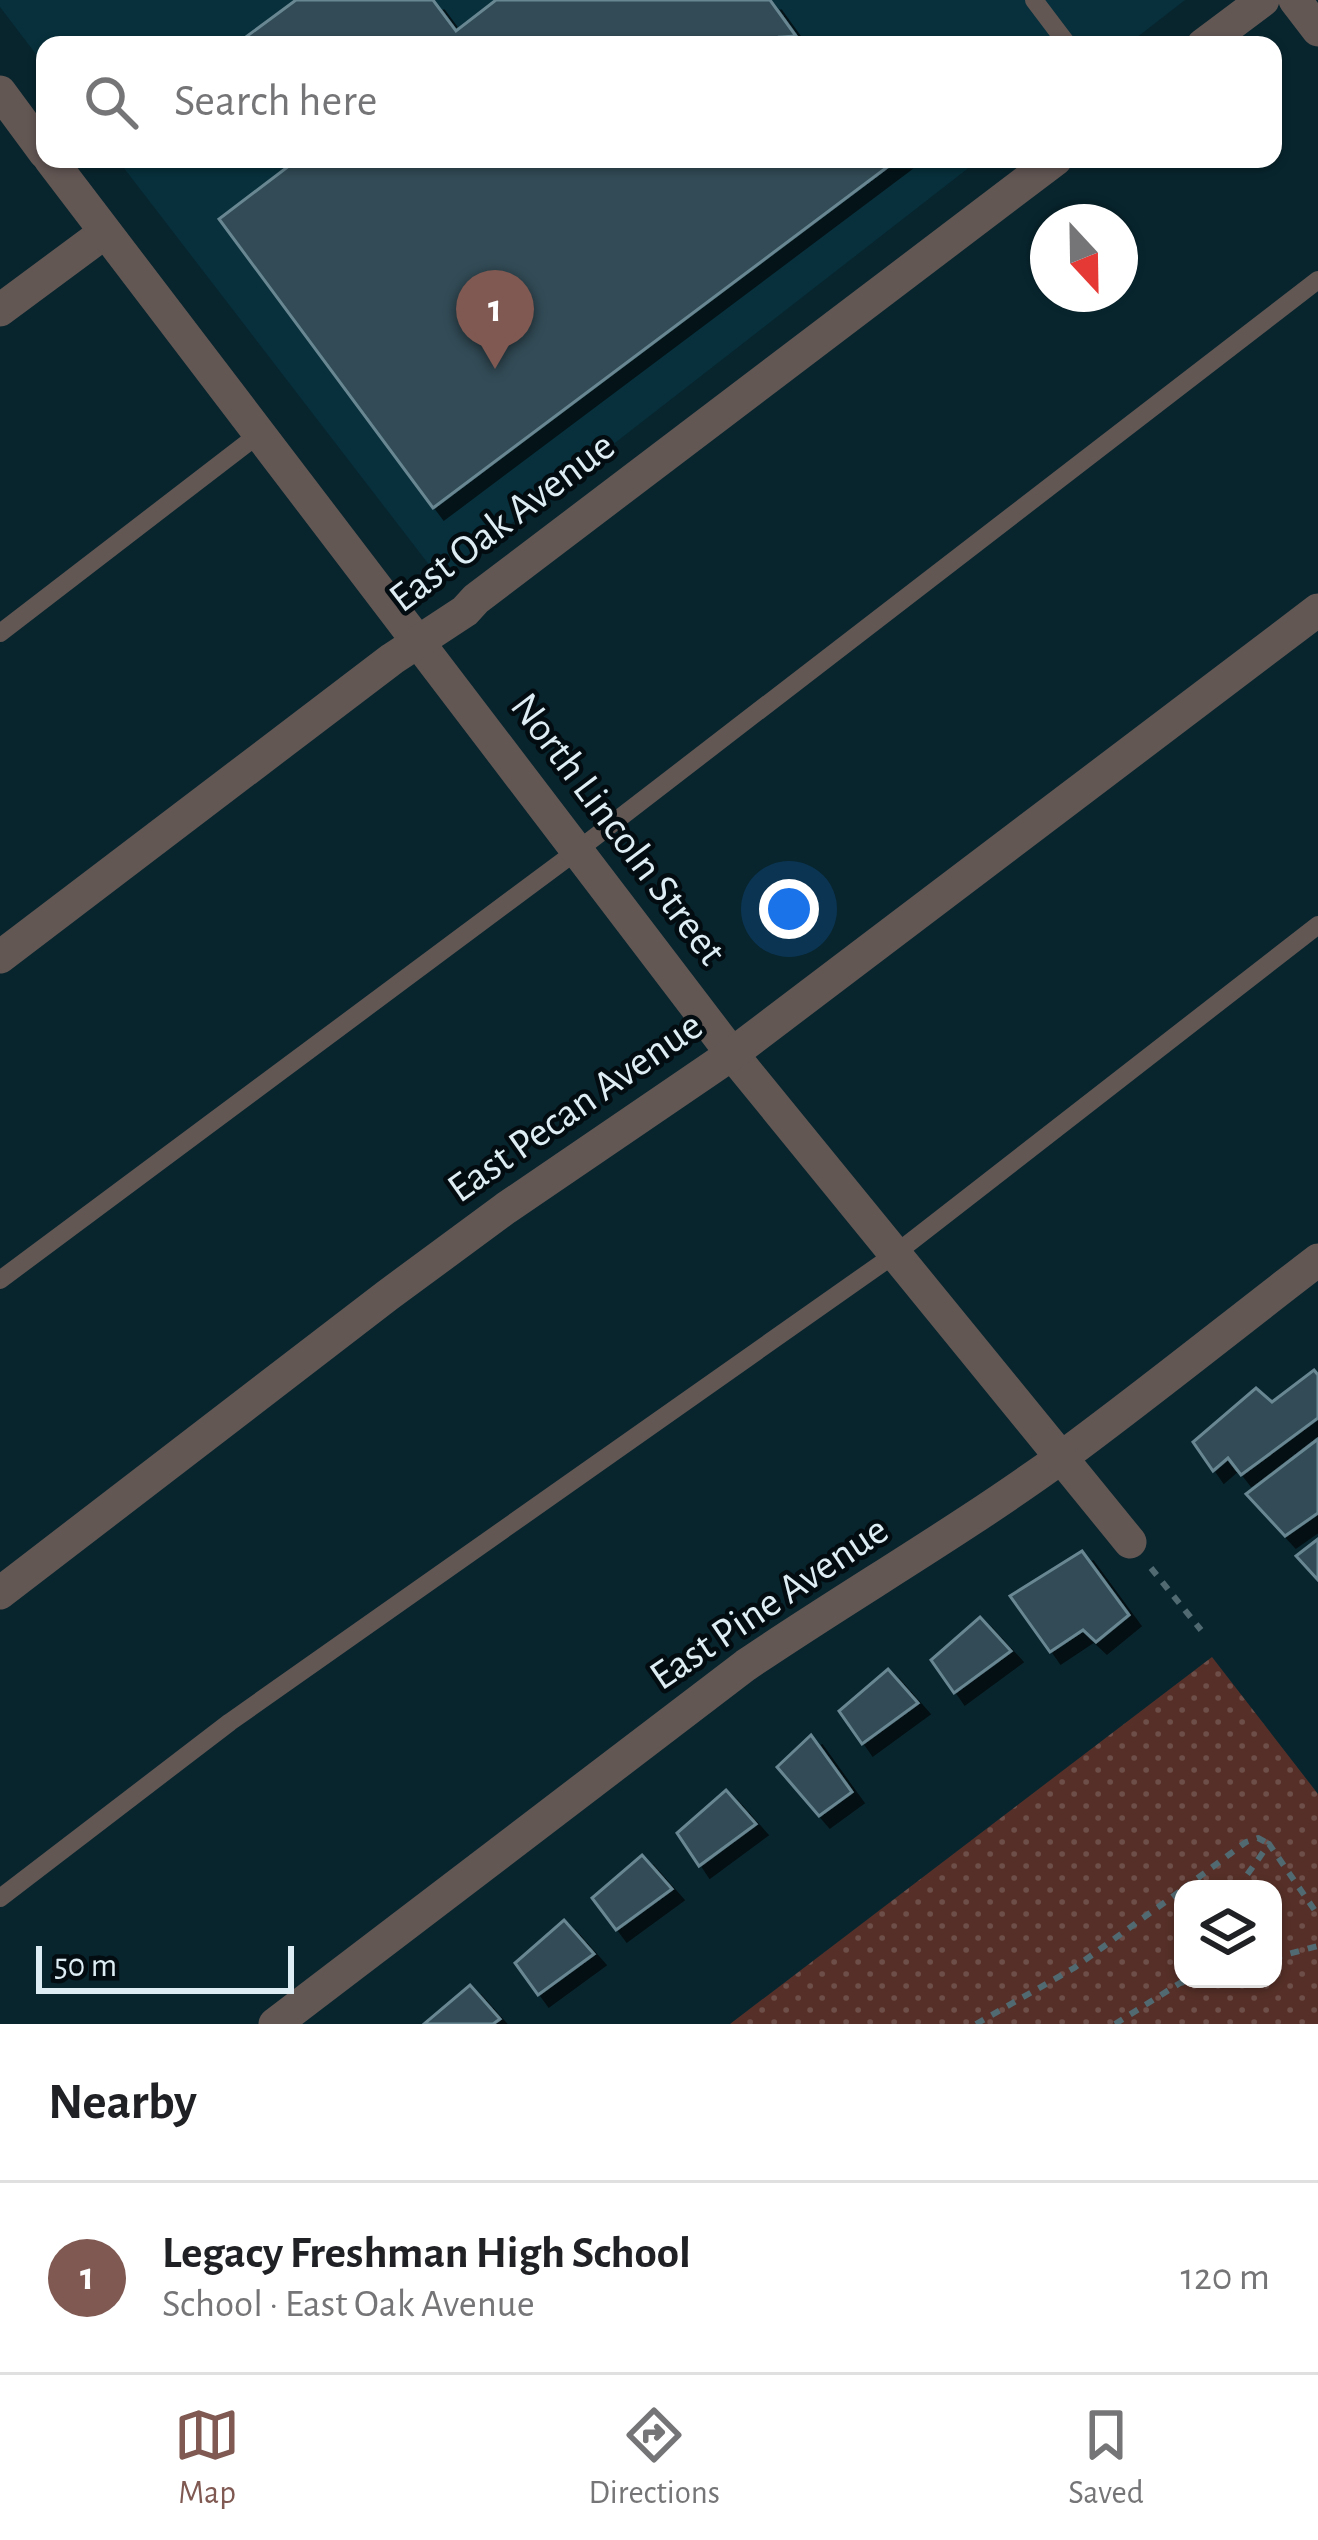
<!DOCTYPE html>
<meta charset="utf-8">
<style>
:root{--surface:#fff;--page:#f6f6f6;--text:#202124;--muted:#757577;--line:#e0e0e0;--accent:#7f5952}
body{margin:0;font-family:"Alegreya Sans",sans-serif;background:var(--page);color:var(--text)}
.controls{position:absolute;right:36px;bottom:36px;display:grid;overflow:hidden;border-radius:24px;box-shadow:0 3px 9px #0004}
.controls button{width:108px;height:108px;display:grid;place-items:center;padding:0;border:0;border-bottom:3px solid var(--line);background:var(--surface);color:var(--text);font:60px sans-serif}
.compass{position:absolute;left:1030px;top:204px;width:108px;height:108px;border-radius:50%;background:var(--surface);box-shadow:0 3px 9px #0004;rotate:158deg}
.scale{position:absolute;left:36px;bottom:30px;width:258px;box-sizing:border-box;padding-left:12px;border:6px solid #ddedf3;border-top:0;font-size:33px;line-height:42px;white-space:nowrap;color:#ddedf3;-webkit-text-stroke:9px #030d11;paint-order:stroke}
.you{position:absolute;left:789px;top:909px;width:42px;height:42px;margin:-30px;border:9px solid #fff;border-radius:50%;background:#1a73e8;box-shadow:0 0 0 18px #1a73e833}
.badge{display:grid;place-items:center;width:78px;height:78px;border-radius:50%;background:var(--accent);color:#fff;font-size:39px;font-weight:700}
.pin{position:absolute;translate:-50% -99px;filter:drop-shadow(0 3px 6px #0008)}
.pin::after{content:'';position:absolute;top:63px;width:42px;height:36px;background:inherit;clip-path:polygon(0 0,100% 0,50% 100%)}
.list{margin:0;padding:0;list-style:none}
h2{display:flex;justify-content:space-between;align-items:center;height:156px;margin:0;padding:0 48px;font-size:51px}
h2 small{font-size:39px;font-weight:400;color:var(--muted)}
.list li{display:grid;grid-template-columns:78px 1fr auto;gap:36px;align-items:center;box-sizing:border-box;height:192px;padding:0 48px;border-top:3px solid var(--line)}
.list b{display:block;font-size:45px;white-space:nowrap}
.list p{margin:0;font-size:39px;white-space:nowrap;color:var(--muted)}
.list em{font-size:39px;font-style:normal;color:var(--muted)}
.icon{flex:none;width:66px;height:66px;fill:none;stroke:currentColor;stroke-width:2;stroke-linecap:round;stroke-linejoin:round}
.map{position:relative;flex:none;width:1318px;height:2024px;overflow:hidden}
.search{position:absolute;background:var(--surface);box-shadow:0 3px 9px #0004;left:36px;right:36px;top:36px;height:132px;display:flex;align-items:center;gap:30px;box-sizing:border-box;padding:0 42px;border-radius:24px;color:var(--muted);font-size:45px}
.sheet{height:348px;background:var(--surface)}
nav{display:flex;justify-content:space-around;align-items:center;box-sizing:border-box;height:168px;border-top:3px solid var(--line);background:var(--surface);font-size:33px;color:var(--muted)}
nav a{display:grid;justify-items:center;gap:6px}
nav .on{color:var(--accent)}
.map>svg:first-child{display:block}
.built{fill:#07303c}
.grass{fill:url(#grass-dots);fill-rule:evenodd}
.building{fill:#304c56;stroke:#698792;stroke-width:3;filter:url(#shadow)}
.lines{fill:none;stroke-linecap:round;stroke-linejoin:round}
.path{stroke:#516a72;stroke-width:6;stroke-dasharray:9 9;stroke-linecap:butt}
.service{stroke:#635754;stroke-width:18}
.minor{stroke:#635754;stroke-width:33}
.tertiary{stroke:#635754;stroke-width:33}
.labels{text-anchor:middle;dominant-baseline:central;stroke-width:9;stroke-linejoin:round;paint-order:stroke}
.street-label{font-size:42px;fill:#ddedf3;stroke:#030d11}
</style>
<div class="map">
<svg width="1318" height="2024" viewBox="0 0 1318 2024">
<defs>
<pattern id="grass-dots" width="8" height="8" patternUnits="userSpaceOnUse" patternTransform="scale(3)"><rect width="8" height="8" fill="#563028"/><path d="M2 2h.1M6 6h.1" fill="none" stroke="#6e4e48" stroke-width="1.8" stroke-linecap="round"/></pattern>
<filter id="shadow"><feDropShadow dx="11" dy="11" stdDeviation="0" flood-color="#0009"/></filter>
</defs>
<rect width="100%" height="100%" fill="#08252e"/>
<g class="built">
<polygon points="0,0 1185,0 1127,45 45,45 45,66 0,7"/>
<polygon points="117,159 980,159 440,579"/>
</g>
<path class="grass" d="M1212,1657L1318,1794V2024H730ZM1183,1889H1273V1979H1183Z"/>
<g class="building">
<polygon points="296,0 433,0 456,31 496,0 770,0 796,36 781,37 789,45 289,45 287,41 282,45 235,45"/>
<polygon points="298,159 898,159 433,508 219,219"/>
<polygon points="1314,1370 1318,1375 1318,1418 1241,1475 1228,1458 1213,1471 1193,1442 1256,1388 1272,1402"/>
<polygon points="1318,1439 1318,1513 1285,1536 1246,1494"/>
<polygon points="1318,1539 1318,1580 1296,1556"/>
<polygon points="1082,1551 1129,1615 1096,1642 1083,1630 1050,1652 1010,1596"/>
<polygon points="980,1617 1011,1651 954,1693 931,1660"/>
<polygon points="888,1669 918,1703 862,1744 839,1711"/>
<polygon points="811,1735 852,1792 819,1816 777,1767"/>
<polygon points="726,1790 756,1824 699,1866 677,1833"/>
<polygon points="642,1855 672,1889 616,1930 592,1898"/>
<polygon points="564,1920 594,1954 538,1995 515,1963"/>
<polygon points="470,1985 500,2019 493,2024 424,2024"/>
</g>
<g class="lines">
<g class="path">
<polyline points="1151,1568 1201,1630"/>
<polyline points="1183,1889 1246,1842 1258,1838 1269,1844"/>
<polyline points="1237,1889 1269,1844 1318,1915"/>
<polyline points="1273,1958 1318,1946"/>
<polyline points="976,2024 1074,1968 1183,1889"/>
<polyline points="1115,2024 1180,1983 1196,1979"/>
</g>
<g class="service">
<polyline points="1034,0 1068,45"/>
<polyline points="0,633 259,434"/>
<polyline points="0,1280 578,850 1318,280"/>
<polyline points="0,1898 230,1722 895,1254 1318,925"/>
</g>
<g class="minor">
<polyline points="0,310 104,233"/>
<path d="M275,2024L746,1665C851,1594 960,1531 1062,1457C1149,1393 1233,1325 1318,1260"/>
</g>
<g class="tertiary">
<polyline points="1295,0 1318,30"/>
<polyline points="1203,45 1263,0"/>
<polyline points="0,92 45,153"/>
<polyline points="50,159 732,1054 1130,1542"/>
<polyline points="0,957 392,659 465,611 476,599 1056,159"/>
<polyline points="0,1593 388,1295 506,1208 732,1054 1318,610"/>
</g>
</g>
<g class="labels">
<g class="street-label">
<text transform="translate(502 522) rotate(-37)">East Oak Avenue</text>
<text transform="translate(618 829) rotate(53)">North Lincoln Street</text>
<text transform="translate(575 1107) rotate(-35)">East Pecan Avenue</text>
<text transform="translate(769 1603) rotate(-34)">East Pine Avenue</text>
</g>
</g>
</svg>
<div class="controls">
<button><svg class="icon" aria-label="layers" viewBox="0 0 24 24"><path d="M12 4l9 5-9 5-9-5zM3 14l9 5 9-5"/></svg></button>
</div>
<svg class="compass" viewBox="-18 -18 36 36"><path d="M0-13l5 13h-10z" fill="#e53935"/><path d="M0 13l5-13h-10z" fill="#757577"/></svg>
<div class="scale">50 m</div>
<div class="you"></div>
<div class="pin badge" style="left:495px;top:369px">1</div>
<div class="search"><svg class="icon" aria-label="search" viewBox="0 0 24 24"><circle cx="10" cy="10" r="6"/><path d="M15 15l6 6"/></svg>Search here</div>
</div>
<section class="sheet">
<h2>Nearby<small></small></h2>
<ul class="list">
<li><span class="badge">1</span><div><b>Legacy Freshman High School</b><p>School · East Oak Avenue</p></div><em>120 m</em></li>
</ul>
</section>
<nav>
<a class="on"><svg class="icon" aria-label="map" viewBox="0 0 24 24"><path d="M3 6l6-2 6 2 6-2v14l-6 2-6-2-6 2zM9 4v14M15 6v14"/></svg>Map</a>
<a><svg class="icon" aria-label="directions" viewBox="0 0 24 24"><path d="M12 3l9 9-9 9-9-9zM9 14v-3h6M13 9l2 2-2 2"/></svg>Directions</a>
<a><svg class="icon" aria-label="saved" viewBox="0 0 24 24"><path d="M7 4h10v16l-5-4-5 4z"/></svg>Saved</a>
</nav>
